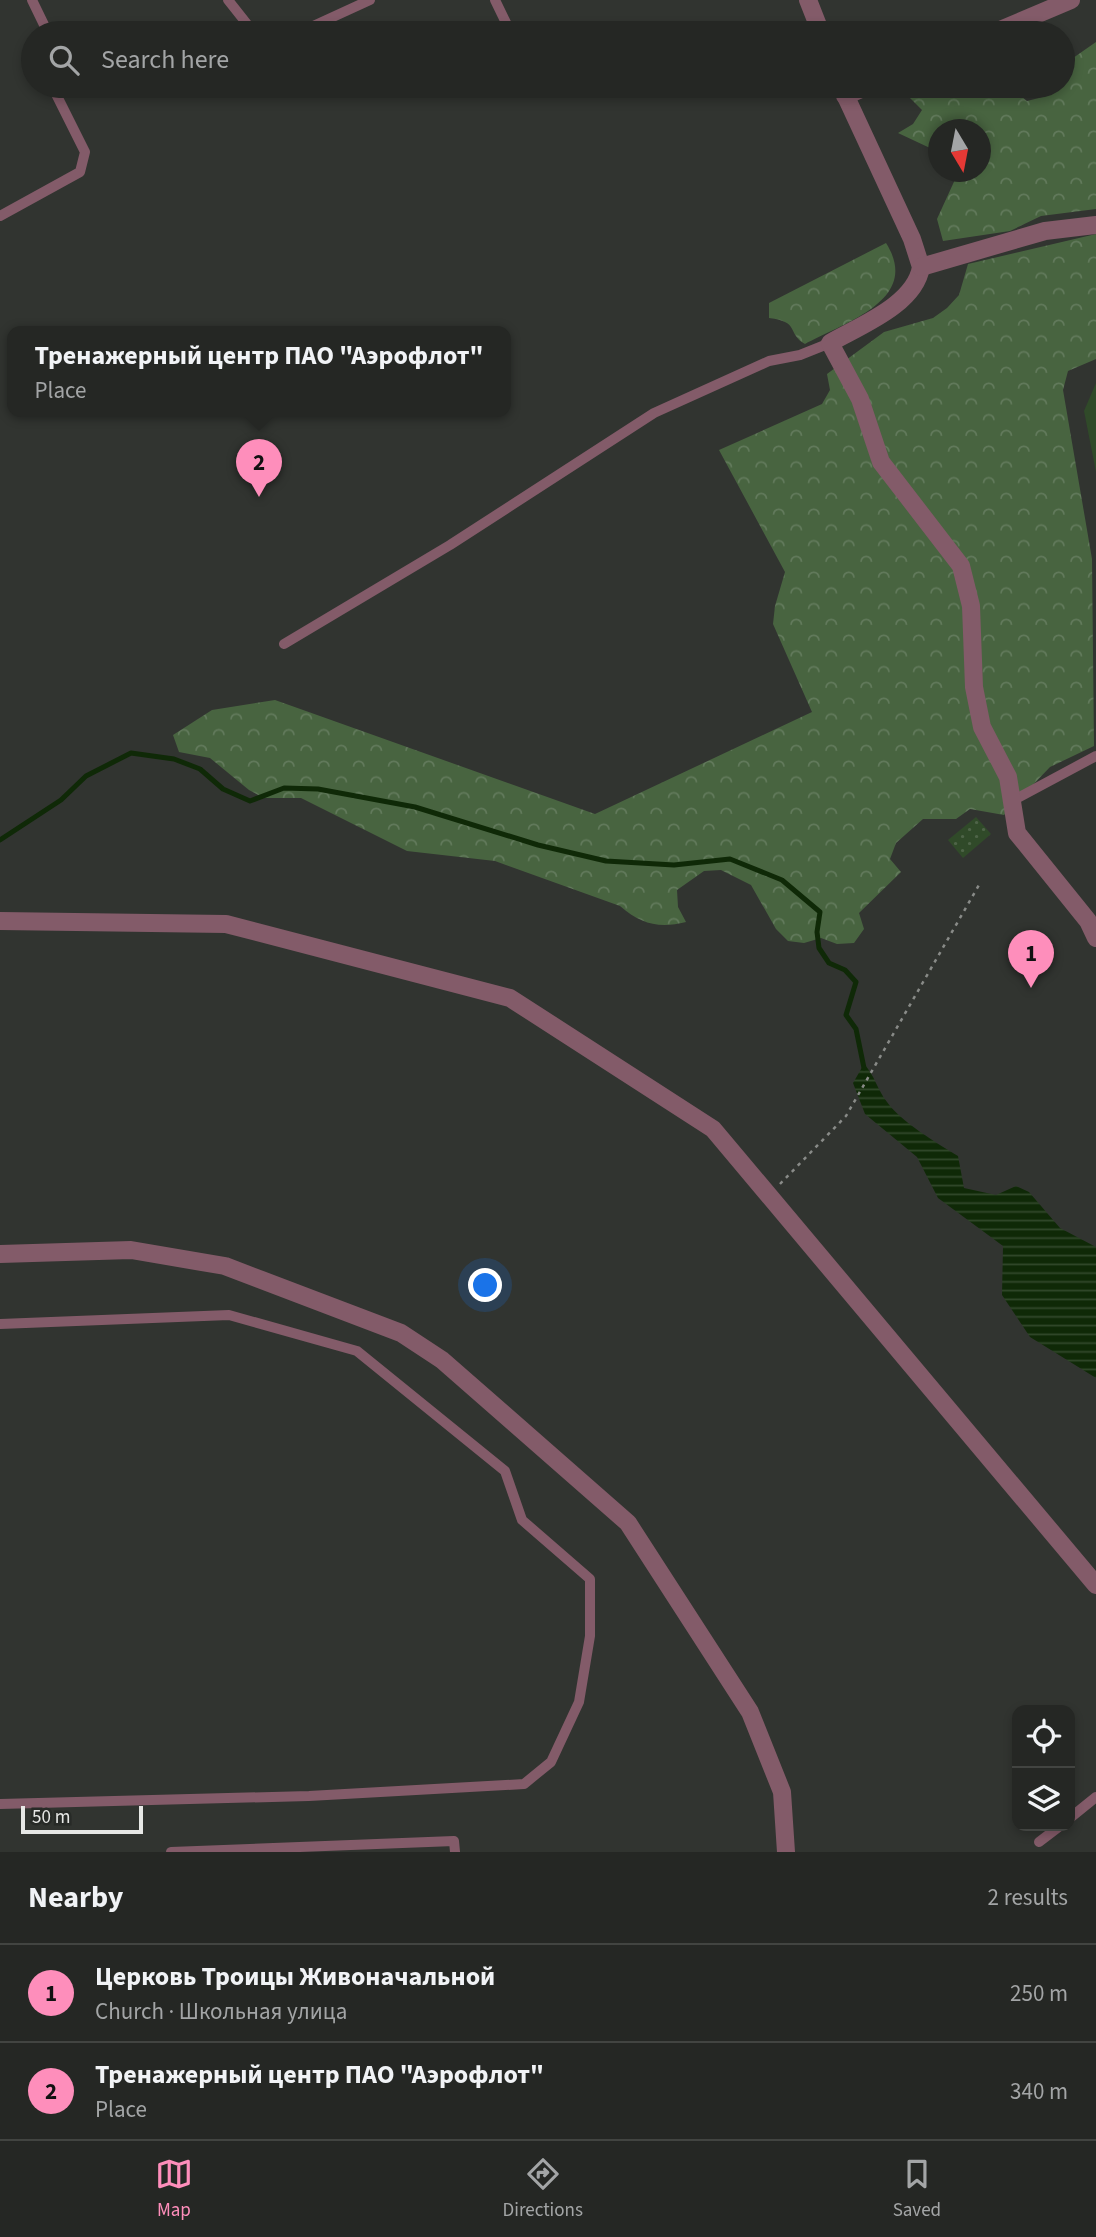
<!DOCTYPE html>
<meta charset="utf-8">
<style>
:root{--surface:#252724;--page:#2d2f2c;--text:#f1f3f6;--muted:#a3a5a6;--line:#424441;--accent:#fe8ebb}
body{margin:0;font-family:"Source Sans 3",sans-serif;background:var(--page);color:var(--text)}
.controls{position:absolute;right:21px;bottom:21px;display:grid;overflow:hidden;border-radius:14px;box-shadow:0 4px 10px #0003}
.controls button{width:63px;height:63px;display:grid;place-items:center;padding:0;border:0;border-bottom:2px solid var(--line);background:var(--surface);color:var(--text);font:35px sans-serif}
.compass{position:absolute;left:928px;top:119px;width:63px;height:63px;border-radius:50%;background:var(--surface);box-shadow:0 4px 10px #0003;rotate:170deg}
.scale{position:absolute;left:21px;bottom:18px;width:122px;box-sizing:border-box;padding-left:7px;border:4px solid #e7e8e6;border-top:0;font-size:19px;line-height:24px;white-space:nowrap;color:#e7e8e6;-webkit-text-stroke:5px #272a27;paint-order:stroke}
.you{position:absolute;left:486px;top:1286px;width:24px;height:24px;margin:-18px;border:5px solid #fff;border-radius:50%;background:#1a73e8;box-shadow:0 0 0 10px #1a73e833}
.badge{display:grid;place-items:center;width:46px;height:46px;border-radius:50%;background:var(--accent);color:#111;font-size:23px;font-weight:700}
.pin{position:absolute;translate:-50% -58px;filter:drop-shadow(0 2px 4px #0008)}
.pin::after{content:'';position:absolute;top:37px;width:24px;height:21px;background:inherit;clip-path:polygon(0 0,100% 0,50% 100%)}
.popup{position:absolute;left:7px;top:326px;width:504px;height:91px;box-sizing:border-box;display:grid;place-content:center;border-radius:14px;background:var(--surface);filter:drop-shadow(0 2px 5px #0005);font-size:23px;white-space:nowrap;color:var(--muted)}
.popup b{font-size:26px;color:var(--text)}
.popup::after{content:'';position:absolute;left:50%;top:100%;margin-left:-14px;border:14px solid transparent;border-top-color:var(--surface)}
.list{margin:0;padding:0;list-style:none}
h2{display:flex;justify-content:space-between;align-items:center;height:91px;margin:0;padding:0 28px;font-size:30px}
h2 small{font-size:23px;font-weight:400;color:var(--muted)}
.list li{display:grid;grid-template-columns:46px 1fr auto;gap:21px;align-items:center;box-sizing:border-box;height:98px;padding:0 28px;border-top:2px solid var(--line)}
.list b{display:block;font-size:26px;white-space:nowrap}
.list p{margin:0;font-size:23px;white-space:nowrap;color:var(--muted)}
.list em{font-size:23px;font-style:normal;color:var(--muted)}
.icon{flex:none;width:38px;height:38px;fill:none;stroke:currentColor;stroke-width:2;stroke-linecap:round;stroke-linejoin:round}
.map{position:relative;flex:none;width:1096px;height:1852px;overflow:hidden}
.search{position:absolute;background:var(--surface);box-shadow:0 4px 10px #0003;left:21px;right:21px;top:21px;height:77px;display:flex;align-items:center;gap:18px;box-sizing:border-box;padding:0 24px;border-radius:38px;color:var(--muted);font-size:26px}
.sheet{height:287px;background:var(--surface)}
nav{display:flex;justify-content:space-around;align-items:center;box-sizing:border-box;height:98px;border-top:2px solid var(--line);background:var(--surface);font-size:19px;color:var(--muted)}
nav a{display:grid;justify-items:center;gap:4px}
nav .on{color:var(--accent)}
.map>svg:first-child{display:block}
.grass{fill:url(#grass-dots)}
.forest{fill:url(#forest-crowns)}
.garden{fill:#304a29}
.water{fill:url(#water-rules)}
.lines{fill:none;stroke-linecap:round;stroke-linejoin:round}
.stream{stroke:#0f2907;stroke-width:5}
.path{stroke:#898b88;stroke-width:2.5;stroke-dasharray:3.5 5;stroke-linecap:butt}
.lane{stroke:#835b69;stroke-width:10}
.street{stroke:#835b69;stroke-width:18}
</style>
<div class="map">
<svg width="1096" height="1852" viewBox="0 0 1096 1852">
<defs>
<pattern id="grass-dots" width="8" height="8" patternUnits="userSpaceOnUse" patternTransform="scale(1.75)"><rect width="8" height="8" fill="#304a29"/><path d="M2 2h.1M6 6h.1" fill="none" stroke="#4e6448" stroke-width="1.8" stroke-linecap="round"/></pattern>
<pattern id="forest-crowns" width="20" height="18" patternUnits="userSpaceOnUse" patternTransform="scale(1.75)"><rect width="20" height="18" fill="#486440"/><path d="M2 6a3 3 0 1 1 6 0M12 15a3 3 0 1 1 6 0" fill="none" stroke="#627a5c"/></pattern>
<pattern id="water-rules" width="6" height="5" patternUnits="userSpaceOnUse" patternTransform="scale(1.75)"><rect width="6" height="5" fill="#0f2907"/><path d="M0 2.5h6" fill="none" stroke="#32482b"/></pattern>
</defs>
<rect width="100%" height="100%" fill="#313430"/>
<polygon class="grass" points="976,817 991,834 963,858 948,840"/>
<g class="forest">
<polygon points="1096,42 1096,209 1041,216 1010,231 943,241 937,219 958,173 955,172 981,172 981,130 939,130 938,164 930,148 898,133 913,124 922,110 903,91 921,86 1008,86 1027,101 1043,97 1055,86 1063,86 1063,65"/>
<path d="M1096,234V359L1068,371L1063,390L1092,559L1094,746L1050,767L1004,815L970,809L956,819H923L896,843L890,859L901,872L859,913L864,929L854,943L837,944L821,938L804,943L788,941L776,929L751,885L721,870L704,871L677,890L678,907L686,922C659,929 641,924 620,906L495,861L407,851L301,798H264L249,790L210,758L179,752L173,735L212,710L275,700L595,814L812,712L773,624L775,606L785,572L719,450L822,404L830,390L827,374L884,332L933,318L947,308L959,295L968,264Z"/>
<path d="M886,243C922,300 845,322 805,344C786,333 801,322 769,318V303Z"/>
</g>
<polygon class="garden" points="1096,383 1096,472 1084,411"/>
<path class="water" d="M864,1064C875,1076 877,1089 887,1102C901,1122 937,1143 958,1156L964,1188L996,1195L1016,1186L1029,1192L1060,1228L1096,1247V1378L1030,1337L1002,1295L1003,1246L938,1198L917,1157L865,1114L853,1083Z"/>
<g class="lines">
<polyline class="stream" points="0,840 61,800 86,776 131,753 174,759 200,769 223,789 250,801 284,788 318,789 415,807 538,845 606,861 674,865 730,859 782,880 820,912 817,932 819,948 829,963 845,970 856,982 846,1015 856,1029 864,1068"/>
<polyline class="path" points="780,1184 846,1116 979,885"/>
<g class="lane">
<polyline points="32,0 48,33"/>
<polyline points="228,0 251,29 287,33"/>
<polyline points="495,0 511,33"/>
<polyline points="298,33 370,0"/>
<polyline points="0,216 80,172 85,152 52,86"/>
<polyline points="284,644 450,545 654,413 769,361 800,355 830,343"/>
<polyline points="1012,801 1096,756"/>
<polyline points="0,1324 229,1315 357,1351 505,1471 522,1520 590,1579 590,1636 579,1702 551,1762 524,1784 309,1796 0,1804"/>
<polyline points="1070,1818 1096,1797"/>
<polyline points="1039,1842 1060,1826"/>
<polyline points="171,1852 454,1841 455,1852"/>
</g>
<g class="street">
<polyline points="808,0 821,33"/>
<polyline points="993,33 1071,0"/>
<path d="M841,86L912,239L921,267C915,305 859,326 830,343L860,399L881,462L961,566L971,606L974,687L982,727L1008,777L1017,833L1088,921L1096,938"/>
<polyline points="845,96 868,86"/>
<polyline points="921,267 1045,231 1096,225"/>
<polyline points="0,921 226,924 510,998 713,1129 1096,1585"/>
<polyline points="0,1254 131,1250 225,1266 401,1333 442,1360 628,1523 750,1712 782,1792 786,1852"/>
</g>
</g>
</svg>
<div class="controls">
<button><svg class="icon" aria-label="locate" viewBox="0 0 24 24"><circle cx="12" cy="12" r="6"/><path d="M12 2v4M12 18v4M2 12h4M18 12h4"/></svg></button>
<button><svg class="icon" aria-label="layers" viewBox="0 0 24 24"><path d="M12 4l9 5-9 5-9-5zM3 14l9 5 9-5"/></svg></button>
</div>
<svg class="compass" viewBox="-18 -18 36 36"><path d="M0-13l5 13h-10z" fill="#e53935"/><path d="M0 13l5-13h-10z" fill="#a3a5a6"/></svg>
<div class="scale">50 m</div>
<div class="you"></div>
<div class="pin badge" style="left:1031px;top:988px">1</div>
<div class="pin badge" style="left:259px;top:497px">2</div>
<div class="popup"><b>Тренажерный центр ПАО &quot;Аэрофлот&quot;</b>Place</div>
<div class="search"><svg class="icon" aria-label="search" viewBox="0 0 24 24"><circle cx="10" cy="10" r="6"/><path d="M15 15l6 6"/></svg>Search here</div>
</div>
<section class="sheet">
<h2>Nearby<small>2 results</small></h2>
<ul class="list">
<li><span class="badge">1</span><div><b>Церковь Троицы Живоначальной</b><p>Church · Школьная улица</p></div><em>250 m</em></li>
<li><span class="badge">2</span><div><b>Тренажерный центр ПАО &quot;Аэрофлот&quot;</b><p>Place</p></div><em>340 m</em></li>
</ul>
</section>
<nav>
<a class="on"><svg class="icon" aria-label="map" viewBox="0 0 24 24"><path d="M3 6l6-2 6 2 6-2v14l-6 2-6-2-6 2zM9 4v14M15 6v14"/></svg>Map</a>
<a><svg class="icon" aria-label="directions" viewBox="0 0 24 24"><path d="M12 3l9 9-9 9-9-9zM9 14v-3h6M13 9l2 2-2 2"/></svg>Directions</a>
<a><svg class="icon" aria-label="saved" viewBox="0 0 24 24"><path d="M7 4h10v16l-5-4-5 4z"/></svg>Saved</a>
</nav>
